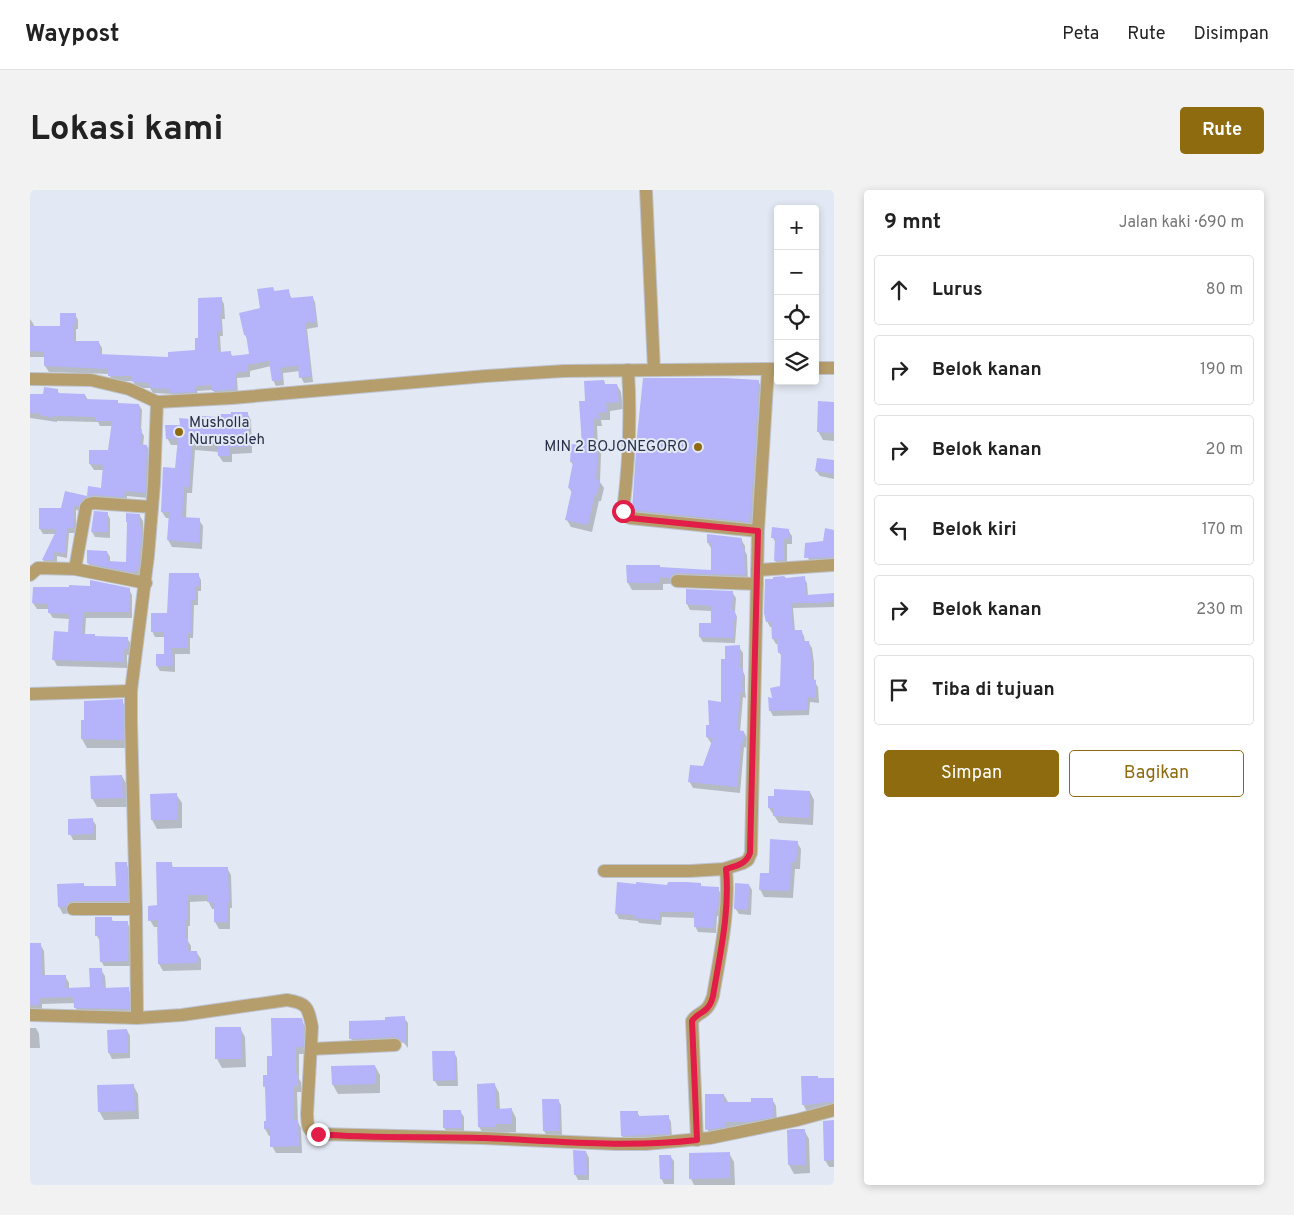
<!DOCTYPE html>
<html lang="id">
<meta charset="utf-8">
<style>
:root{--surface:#fff;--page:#f2f2f2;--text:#222;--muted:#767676;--line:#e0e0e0;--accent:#8f6b10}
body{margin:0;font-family:Overpass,sans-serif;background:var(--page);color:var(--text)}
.controls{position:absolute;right:15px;top:15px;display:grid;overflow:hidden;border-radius:5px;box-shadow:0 2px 8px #0003}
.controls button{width:45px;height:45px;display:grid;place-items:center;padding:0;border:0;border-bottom:1px solid var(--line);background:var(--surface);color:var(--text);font:25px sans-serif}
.stop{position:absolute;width:15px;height:15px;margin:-11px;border:4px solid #e11d48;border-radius:50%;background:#fff}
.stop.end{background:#e11d48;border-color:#fff;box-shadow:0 1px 5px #0008}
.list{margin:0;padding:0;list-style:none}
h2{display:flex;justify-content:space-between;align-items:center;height:65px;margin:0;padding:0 20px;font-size:21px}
h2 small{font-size:16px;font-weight:400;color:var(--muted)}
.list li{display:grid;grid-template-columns:32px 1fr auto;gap:15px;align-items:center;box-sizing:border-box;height:70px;margin:0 10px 10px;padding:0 10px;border:1px solid var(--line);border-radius:5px}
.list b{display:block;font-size:19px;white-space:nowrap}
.list em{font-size:16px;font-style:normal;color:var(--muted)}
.actions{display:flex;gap:10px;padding:15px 20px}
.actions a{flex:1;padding:11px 0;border:1px solid var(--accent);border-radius:5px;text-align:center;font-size:18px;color:var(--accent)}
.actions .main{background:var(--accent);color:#fff}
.icon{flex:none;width:28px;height:28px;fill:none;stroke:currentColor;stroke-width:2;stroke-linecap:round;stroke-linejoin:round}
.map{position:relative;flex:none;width:804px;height:995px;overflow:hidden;border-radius:5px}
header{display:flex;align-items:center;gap:30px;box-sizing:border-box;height:70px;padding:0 25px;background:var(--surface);border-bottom:1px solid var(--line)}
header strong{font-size:24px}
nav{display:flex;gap:28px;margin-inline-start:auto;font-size:18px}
.intro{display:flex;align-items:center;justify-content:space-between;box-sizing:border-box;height:120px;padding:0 30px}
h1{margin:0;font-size:35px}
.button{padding:12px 22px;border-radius:5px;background:var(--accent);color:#fff;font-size:18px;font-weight:700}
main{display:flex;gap:30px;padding:0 30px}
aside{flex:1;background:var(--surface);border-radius:5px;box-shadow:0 2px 8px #0003}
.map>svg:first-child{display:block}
.shadow{fill:#0003}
.building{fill:#b5b4fb}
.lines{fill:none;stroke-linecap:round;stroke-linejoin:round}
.minor-casing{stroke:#bdc4d1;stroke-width:14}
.minor{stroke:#b69e6c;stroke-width:12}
.route{stroke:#e11d48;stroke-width:6}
.poi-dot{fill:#8f6b10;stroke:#e3e9f4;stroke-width:2}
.labels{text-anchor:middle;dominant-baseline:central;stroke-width:4;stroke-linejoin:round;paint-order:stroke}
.poi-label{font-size:15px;fill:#263046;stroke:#e3e9f4;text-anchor:start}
</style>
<header>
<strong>Waypost</strong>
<nav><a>Peta</a><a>Rute</a><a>Disimpan</a></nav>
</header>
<div class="intro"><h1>Lokasi kami</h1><a class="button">Rute</a></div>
<main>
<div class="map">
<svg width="804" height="995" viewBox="0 0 804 995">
<rect width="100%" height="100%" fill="#e3e9f4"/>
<g class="shadow">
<polygon points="243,98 245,102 258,101 262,109 282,107 285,112 288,137 277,139 283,192 274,193 271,187 270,181 253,183 254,195 246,196 243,190 241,176 220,181 220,187 207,188 208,205 186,206 183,200 167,201 168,207 144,208 142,204 123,203 120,198 108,198 106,197 103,191 82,191 79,184 19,182 15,176 16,167 0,167 0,129 4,135 4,137 31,138 45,124 48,130 48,139 46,139 46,152 69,153 72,158 72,166 140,168 167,161 170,149 191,108 194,114 195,129 192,129 193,146 190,146 191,163 200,162 203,167 221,165 218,150 215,145 231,119"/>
<polygon points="574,191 576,196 587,195 591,202 593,219 580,221 580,230 571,230 572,236 567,236 568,258 571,264 570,292 574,298 571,311 569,311 562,342 541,337 537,330 543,304 539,298 544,276 541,272 553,256 557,212"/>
<polygon points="728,191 735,203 727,343 610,331 603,320"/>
<polygon points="27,200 30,205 55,205 58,210 89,214 109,215 112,220 111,241 114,246 113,256 117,256 120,262 118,308 97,306 97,312 51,321 46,320 46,343 39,343 37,368 27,366 27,375 16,375 13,370 26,344 13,344 10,339 32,320 36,303 58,307 59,297 72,299 74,280 64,280 60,274 61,261 79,261 82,236 70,236 68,232 27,231 27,232 0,228 0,205 14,205"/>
<polygon points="804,214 804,251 793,250 788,241"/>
<polygon points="217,223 221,230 222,263 202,264 202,272 193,272 189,266 189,262 165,260 162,303 157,303 156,329 169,330 173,336 172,359 142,357 138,350 140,328 136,328 132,322 147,279 148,255 141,255 137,248 151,236"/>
<polygon points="804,271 804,289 790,286 786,281"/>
<polygon points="77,323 80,329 80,348 65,347 62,342"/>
<polygon points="110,326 113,331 113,340 115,343 110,386 61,378 58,373 77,362 80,367 80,372 97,373"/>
<polygon points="758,340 762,346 762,354 757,354 757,375 748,376 745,370 746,353 743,348"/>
<polygon points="804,341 804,371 779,370 776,364 794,353"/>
<polygon points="711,349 715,356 715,361 717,365 718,392 633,394 633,400 602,400 598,393 598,377 683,381 682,360 678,353"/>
<polygon points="168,384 171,390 171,401 168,401 168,415 164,415 163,448 160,448 160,464 145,464 145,482 130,481 127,476 135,465 135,447 125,447 122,441 138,424"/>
<polygon points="774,388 777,393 778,406 804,404 804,417 763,418 765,441 771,441 774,446 775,452 778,452 782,458 784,473 784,491 788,497 789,513 780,512 779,525 743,526 740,520 743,509 751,498 752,467 749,462 749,454 746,454 743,449 742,437 740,437 737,431"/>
<polygon points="99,399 102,405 102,428 56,428 55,445 65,448 97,448 101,454 100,465 97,465 97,478 27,476 24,470 25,443 39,444 40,429 23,428 19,422 19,419 7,419 3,413"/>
<polygon points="702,402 706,408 705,422 707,427 705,453 673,452 670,447 682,435 682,421 660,420 657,414"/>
<polygon points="709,457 713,463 713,481 715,486 715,501 716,508 713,507 710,542 714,542 717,548 716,558 714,557 710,603 663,598 659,591 673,577 682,553 681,553 677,547 680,537 692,513 697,470"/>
<polygon points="92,511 97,519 97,558 57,558 52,549"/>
<polygon points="92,586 97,595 97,617 67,617 62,608"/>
<polygon points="780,602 784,610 783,635 749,633 739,618"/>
<polygon points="146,604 152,613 152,638 127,639 122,630"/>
<polygon points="62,629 66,635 66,650 43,650 40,644"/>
<polygon points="767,652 771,659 770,679 765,679 763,708 734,707 730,699 740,685"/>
<polygon points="141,673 144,679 197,678 201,685 202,718 200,718 200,739 189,739 185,732 185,719 182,719 178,711 160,712 160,736 158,736 158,751 161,756 161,763 167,763 171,769 171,780 133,781 129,774 128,737 124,737 120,730 128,717"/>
<polygon points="96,674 100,680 101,717 33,724 29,717 54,695 55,698 87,697"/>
<polygon points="670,694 672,698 688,699 691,704 690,727 687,726 686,743 668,742 665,736 665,728 632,727 631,735 609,733 608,731 589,729 586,723 639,696"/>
<polygon points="719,695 722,700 721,725 709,724 705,718"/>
<polygon points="66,728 81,728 84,733 97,732 100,738 101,776 74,776 71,771 70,751 67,746"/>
<polygon points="10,754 14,761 15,786 35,786 39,793 39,799 61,798 71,780 75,786 76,799 98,799 102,805 102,825 49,824 45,817 45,813 12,814 12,821 0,821 0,755"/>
<polygon points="374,828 378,833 378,858 374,853 368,852 324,854 321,849 356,832"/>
<polygon points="271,829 275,836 277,845 276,864 269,864 269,889 271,892 272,902 267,902 268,932 271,938 272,963 246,963 242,956 241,946 239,946 235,939 238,932 237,901 234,896 239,886 243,868"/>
<polygon points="0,838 6,838 9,844 10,858 0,858"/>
<polygon points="210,838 215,847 216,877 192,878 187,869"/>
<polygon points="97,840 100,846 100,868 82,869 79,863 79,841"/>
<polygon points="424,862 427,868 428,896 408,896 404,890"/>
<polygon points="345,876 350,885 350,903 308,904 303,895"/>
<polygon points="788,889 804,889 804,919 777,922 773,914"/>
<polygon points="103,895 108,904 109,929 74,930 69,921"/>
<polygon points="465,895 469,903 470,920 482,920 486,928 486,942 470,942 470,945 454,945 449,937"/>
<polygon points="694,905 698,912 722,913 742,909 746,916 747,934 681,946 677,939"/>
<polygon points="528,910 531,915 532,946 517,946 514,941"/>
<polygon points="430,921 434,927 434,943 418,943 414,938"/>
<polygon points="607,922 610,927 638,926 641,932 642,949 595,951 592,946"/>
<polygon points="804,932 804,977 799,977 795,970"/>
<polygon points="774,940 779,949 780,983 764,984 759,975"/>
<polygon points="556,962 559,968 559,990 548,990 545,984"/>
<polygon points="699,963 704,972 705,995 664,995 661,989"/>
<polygon points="640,966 644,971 644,994 634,994 631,988"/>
</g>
<g class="building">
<polygon points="243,97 244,101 259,99 260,108 283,106 286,132 275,133 281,186 269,188 268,175 250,178 252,190 242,191 239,171 217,175 218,181 205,183 206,199 182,201 181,195 165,196 165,202 140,203 140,199 119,198 119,193 104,192 101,191 101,186 78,186 78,179 14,176 14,162 0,161 0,136 30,136 30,123 46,123 45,134 44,134 43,151 69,151 69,164 138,167 138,162 165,160 165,148 168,148 168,108 192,107 192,124 190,124 191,141 187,141 188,162 201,161 201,166 219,164 216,145 214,145 209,123 230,118 227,99"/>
<polygon points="613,188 695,188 729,190 720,332 602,320 607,246"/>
<polygon points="574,190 575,194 587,194 589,212 576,213 577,222 568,223 569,229 563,229 564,255 568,255 566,289 570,290 567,304 565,304 558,335 535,330 542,299 538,298 543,272 540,272 541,254 552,255 549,211 555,211 554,191"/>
<polygon points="14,197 28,199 28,203 55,204 55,209 88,210 88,213 109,214 109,239 112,239 110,254 117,255 115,303 95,301 94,307 64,305 53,308 48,317 44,316 43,338 37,338 35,363 24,362 24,370 12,370 27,339 9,339 9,318 31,318 35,301 57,306 58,296 71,298 73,275 59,274 59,260 78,260 82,231 66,231 66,227 24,226 24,228 10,225 10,223 0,223 0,204 13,204"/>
<polygon points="788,211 804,212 804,243 787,242"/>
<polygon points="201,222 218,222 219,257 199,257 199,266 188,266 187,255 162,253 159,297 154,297 152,327 170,328 169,353 137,350 139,322 131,322 133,277 145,278 148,248 136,249 135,235 150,235 149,228 172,230 172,226 187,227 187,224 201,224"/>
<polygon points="787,268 804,270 804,284 785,281"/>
<polygon points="64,321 78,322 77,342 61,342"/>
<polygon points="96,323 110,324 110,337 112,337 108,381 100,382 57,373 57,360 77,361 77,371 96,372 97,332 96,332"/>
<polygon points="742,337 759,339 759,349 754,348 754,370 744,371 745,348 741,348"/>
<polygon points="795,338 804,340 804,367 774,368 775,353 793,351"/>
<polygon points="677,344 712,348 711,357 714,357 715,385 647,383 643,384 640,388 630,387 630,393 597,393 596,375 630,375 630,377 681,380 681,353 677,353"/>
<polygon points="139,383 169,383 169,396 165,396 165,410 161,410 161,443 158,443 158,458 142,458 143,476 126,476 126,464 134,464 134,442 121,442 121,423 137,423"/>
<polygon points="754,386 756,388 775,386 776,405 804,403 804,411 790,413 761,413 763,440 772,440 773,451 779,451 781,466 782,489 786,490 786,508 777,507 777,520 739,521 738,507 742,508 740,498 750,496 751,463 748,463 747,449 742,449 741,432 736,432 734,423 735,389 743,389 743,387"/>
<polygon points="60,390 100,398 99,422 53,422 52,444 65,444 65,446 98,447 98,459 94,459 94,472 22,470 24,441 38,442 39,424 18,423 18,414 2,413 3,397 39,397 39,395 60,396"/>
<polygon points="656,399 703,401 702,420 705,420 705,430 703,430 703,448 669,447 669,433 681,433 681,416 656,414"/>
<polygon points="710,455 710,478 713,478 712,494 713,502 710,502 707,540 714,541 713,552 711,552 707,597 658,592 660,575 673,576 683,548 676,547 676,535 679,535 678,510 691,512 691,469 695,469 695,456"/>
<polygon points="93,509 93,550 51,549 51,530 54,530 54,511"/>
<polygon points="92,585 93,608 61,609 60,586"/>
<polygon points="744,599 780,601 779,628 743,626 743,618 738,618 738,606 744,606"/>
<polygon points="147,603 148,630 121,630 120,604"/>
<polygon points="63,628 63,644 38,645 38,629"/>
<polygon points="740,649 768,651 766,672 761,672 760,701 729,700 730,683 739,683"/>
<polygon points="85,672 97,672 98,711 43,711 39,712 35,717 28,717 27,694 54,693 54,696 86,696"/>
<polygon points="126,672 142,672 142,677 198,677 199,712 197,712 197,732 184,732 184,712 177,712 177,705 157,705 157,730 155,730 155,748 158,748 158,761 167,761 168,773 128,774 127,730 118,731 118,716 127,715"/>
<polygon points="587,692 606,694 606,692 637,695 638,692 656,692 671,693 671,696 689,697 688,721 685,721 684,738 664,737 664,722 629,722 629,730 604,728 605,725 585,724"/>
<polygon points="705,693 719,694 718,720 704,719"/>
<polygon points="65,727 82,727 82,731 98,731 98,771 70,772 69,746 65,746"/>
<polygon points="0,753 11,753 12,785 36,785 36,798 60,797 59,778 72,778 73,798 99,797 99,819 44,818 43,807 9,808 9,815 0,815"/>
<polygon points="375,826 376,852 372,852 369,848 365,847 319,849 319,831 355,830 355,827"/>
<polygon points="241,828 272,828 273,832 274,838 273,857 266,857 266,884 268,884 268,896 264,896 264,930 268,930 269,956 240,957 240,939 234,939 234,931 236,931 235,896 233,897 233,885 237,885 237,866 242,866"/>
<polygon points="185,837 211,837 212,869 185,869"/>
<polygon points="97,839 98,863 78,863 77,840"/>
<polygon points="402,861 425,861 425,890 403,891"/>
<polygon points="345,875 346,894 302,895 301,876"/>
<polygon points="771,886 788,886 788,888 804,888 804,898 803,898 803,912 788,913 788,914 772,915"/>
<polygon points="465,893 466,919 482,918 482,934 466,934 466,937 448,937 447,894"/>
<polygon points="104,894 105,921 68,922 67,895"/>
<polygon points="675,904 694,904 694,912 721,912 721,908 743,908 743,927 718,932 695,932 695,937 675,940"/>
<polygon points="512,909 529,909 529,941 513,941"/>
<polygon points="413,920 431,920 432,938 413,938"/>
<polygon points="590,921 608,921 608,926 639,925 639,944 591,946"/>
<polygon points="804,930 804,970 794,971 793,931"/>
<polygon points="762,939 775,939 776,975 758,975 757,940"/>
<polygon points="543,960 556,961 557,985 544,985"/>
<polygon points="700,962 700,988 659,989 659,963"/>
<polygon points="629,965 641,965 642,989 630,989"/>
</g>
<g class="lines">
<defs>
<g id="minor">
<polyline points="616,0 624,180"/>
<polyline points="785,178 804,178"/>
<path d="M598,180C601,227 599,274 593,321L596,326L600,328L728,341"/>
<polyline points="0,189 61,190 99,199 127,212 202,208 456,186 534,181 738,179"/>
<polyline points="727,380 804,375"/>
<polyline points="0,385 8,378 45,379"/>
<polyline points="647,391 727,394"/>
<polyline points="116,393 45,379 56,317 59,314 63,313 122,317"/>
<polyline points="0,504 101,501"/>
<polyline points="574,681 660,681 694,679 713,673 718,670 721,663 728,341 738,179 748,179"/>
<polyline points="43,719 106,719"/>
<path d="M0,825L107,828L152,825L257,810C278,813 278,818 282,837L277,924C278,936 276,939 287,944L452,948L586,954H616L680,948L767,930L804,920"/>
<polyline points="107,828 106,719 101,532 101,501 118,366 124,294 127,212"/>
<polyline points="281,859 365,855"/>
<path d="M667,950L662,831C665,825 671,824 675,820C680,816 681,811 683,806C690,764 700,721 696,679"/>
</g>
</defs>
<use href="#minor" class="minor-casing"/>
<use href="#minor" class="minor"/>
</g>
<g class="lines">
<path class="route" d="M288,944C343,949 399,946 455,948C525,951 597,958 667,950L662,831C666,824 674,823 678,817C681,814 682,810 683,806C690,764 700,721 696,679C707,676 716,674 720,663L728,341L600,328L596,326L593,321"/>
</g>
<g class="poi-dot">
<circle cx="149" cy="242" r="5"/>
<circle cx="668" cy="257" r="5"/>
</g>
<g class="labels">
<g class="poi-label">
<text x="159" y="233">Musholla<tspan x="159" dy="17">Nurussoleh</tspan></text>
<text x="658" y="257" text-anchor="end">MIN 2 BOJONEGORO</text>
</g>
</g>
</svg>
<div class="controls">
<button>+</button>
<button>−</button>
<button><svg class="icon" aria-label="locate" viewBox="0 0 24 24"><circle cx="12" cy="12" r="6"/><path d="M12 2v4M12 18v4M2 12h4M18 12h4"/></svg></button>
<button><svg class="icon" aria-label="layers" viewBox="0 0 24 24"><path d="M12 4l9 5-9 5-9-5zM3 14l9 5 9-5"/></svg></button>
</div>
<div class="stop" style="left:593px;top:321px"></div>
<div class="stop end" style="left:288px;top:944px"></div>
</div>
<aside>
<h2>9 mnt<small>Jalan kaki · 690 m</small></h2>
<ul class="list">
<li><svg class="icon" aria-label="ahead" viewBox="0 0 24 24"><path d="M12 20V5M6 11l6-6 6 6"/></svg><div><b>Lurus</b></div><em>80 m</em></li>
<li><svg class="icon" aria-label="right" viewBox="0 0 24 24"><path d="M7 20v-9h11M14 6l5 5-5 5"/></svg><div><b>Belok kanan</b></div><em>190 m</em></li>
<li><svg class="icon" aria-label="right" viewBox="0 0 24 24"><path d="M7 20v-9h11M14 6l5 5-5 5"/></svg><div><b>Belok kanan</b></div><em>20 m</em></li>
<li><svg class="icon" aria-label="left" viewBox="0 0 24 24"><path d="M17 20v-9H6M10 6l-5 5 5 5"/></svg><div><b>Belok kiri</b></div><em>170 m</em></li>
<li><svg class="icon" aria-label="right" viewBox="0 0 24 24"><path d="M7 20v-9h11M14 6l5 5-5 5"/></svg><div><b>Belok kanan</b></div><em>230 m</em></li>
<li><svg class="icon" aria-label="arrive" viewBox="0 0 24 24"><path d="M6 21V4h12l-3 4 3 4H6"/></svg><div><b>Tiba di tujuan</b></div></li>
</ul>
<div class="actions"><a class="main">Simpan</a><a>Bagikan</a></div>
</aside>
</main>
